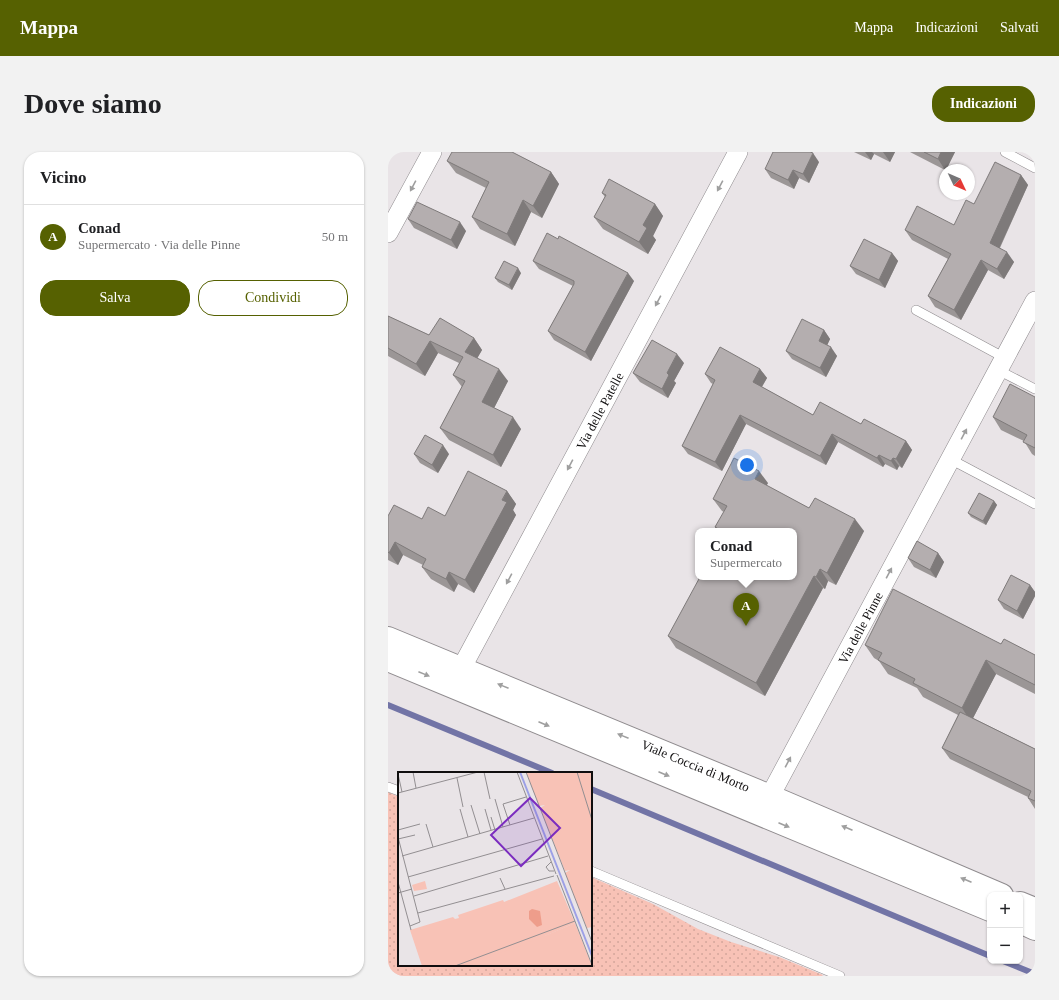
<!DOCTYPE html>
<html lang="it">
<meta charset="utf-8">
<style>
:root{--surface:#fff;--page:#f2f2f2;--text:#202124;--muted:#757577;--line:#e0e0e0;--accent:#566101}
body{margin:0;font-family:"Times New Roman",serif;background:var(--page);color:var(--text)}
.controls{position:absolute;right:12px;bottom:12px;display:grid;overflow:hidden;border-radius:8px;box-shadow:0 1px 3px #0004}
.controls button{width:36px;height:36px;display:grid;place-items:center;padding:0;border:0;border-bottom:1px solid var(--line);background:var(--surface);color:var(--text);font:20px sans-serif}
.compass{position:absolute;left:551px;top:12px;width:36px;height:36px;border-radius:50%;background:var(--surface);box-shadow:0 1px 3px #0004;rotate:134deg}
.you{position:absolute;left:359px;top:313px;width:14px;height:14px;margin:-10px;border:3px solid #fff;border-radius:50%;background:#1a73e8;box-shadow:0 0 0 6px #1a73e833}
.badge{display:grid;place-items:center;width:26px;height:26px;border-radius:50%;background:var(--accent);color:#fff;font-size:13px;font-weight:700}
.pin{position:absolute;translate:-50% -33px;filter:drop-shadow(0 1px 2px #0008)}
.pin::after{content:'';position:absolute;top:21px;width:14px;height:12px;background:inherit;clip-path:polygon(0 0,100% 0,50% 100%)}
.popup{position:absolute;left:307px;top:376px;width:102px;height:52px;box-sizing:border-box;display:grid;place-content:center;border-radius:8px;background:var(--surface);filter:drop-shadow(0 1px 3px #0005);font-size:13px;white-space:nowrap;color:var(--muted)}
.popup b{font-size:15px;color:var(--text)}
.popup::after{content:'';position:absolute;left:50%;top:100%;margin-left:-8px;border:8px solid transparent;border-top-color:var(--surface)}
.list{margin:0;padding:0;list-style:none}
h2{display:flex;justify-content:space-between;align-items:center;height:52px;margin:0;padding:0 16px;font-size:17px}
h2 small{font-size:13px;font-weight:400;color:var(--muted)}
.list li{display:grid;grid-template-columns:26px 1fr auto;gap:12px;align-items:center;box-sizing:border-box;height:64px;padding:0 16px;border-top:1px solid var(--line)}
.list b{display:block;font-size:15px;white-space:nowrap}
.list p{margin:0;font-size:13px;white-space:nowrap;color:var(--muted)}
.list em{font-size:13px;font-style:normal;color:var(--muted)}
.actions{display:flex;gap:8px;padding:12px 16px}
.actions a{flex:1;padding:9px 0;border:1px solid var(--accent);border-radius:16px;text-align:center;font-size:14px;color:var(--accent)}
.actions .main{background:var(--accent);color:#fff}
.map{position:relative;flex:none;width:647px;height:824px;overflow:hidden;border-radius:16px}
header{display:flex;align-items:center;gap:24px;box-sizing:border-box;height:56px;padding:0 20px;background:var(--accent);color:#fff}
header strong{font-size:19px}
nav{display:flex;gap:22px;margin-inline-start:auto;font-size:14px}
.intro{display:flex;align-items:center;justify-content:space-between;box-sizing:border-box;height:96px;padding:0 24px}
h1{margin:0;font-size:28px}
.button{padding:10px 18px;border-radius:16px;background:var(--accent);color:#fff;font-size:14px;font-weight:700}
main{display:flex;gap:24px;padding:0 24px}
aside{flex:1;background:var(--surface);border-radius:16px;box-shadow:0 1px 3px #0004}
.map>svg:first-child{display:block}
.grass{fill:url(#grass-dots)}
.lines{fill:none;stroke-linecap:round;stroke-linejoin:round}
.stream{stroke:#7274a6;stroke-width:6}
.lane-casing{stroke:#8f8b8e;stroke-width:10}
.street-casing{stroke:#8f8b8e;stroke-width:20}
.secondary-casing{stroke:#8f8b8e;stroke-width:24}
.lane{stroke:#fff;stroke-width:9}
.street{stroke:#fff;stroke-width:19}
.secondary{stroke:#fff;stroke-width:22}
.wall{fill:#9b9696}
.shaded-wall{fill:#7e7a7a}
.building{fill:#b4aeaf;stroke:#7e7a7a}
.oneway{fill:#9f9f9f}
.labels{text-anchor:middle;dominant-baseline:central;stroke-width:4;stroke-linejoin:round;paint-order:stroke}
.street-label{font-size:13px;fill:#100e0f;stroke:#fff}
.inset-river{fill:none;stroke:#9ca0e6;stroke-width:2}
.inset-road{fill:none;stroke:#928e91;stroke-width:1}
.view{fill:#7b2cbf;fill-opacity:0.15;stroke:#7b2cbf;stroke-width:2}
.inset-edge{fill:none;stroke:#100e0f;stroke-width:2}
</style>
<header>
<strong>Mappa</strong>
<nav><a>Mappa</a><a>Indicazioni</a><a>Salvati</a></nav>
</header>
<div class="intro"><h1>Dove siamo</h1><a class="button">Indicazioni</a></div>
<main>
<aside>
<h2>Vicino<small></small></h2>
<ul class="list">
<li><span class="badge">A</span><div><b>Conad</b><p>Supermercato · Via delle Pinne</p></div><em>50 m</em></li>
</ul>
<div class="actions"><a class="main">Salva</a><a>Condividi</a></div>
</aside>
<div class="map">
<svg width="647" height="824" viewBox="0 0 647 824">
<defs>
<pattern id="grass-dots" width="8" height="8" patternUnits="userSpaceOnUse"><rect width="8" height="8" fill="#f8c2b6"/><path d="M2 2h.1M6 6h.1" fill="none" stroke="#d4a69b" stroke-width="1.8" stroke-linecap="round"/></pattern>
</defs>
<rect width="100%" height="100%" fill="#e9e4e7"/>
<polygon class="grass" points="0,640 11,645 11,813 203,813 203,725 265,752 310,777 343,790 391,805 435,823 434,824 0,824"/>
<g class="lines">
<g class="stream">
<polyline points="0,553 164,621"/>
<polyline points="203,637 602,804"/>
<polyline points="615,809 647,822"/>
</g>
<defs>
<g id="lane">
<polyline points="617,0 647,16"/>
<polyline points="528,158 617,206"/>
<polyline points="610,218 647,237"/>
<polyline points="562,307 647,352"/>
<polyline points="0,635 11,639"/>
<polyline points="203,719 452,824"/>
</g>
<g id="street">
<polyline points="0,81 44,0"/>
<path id="s1" d="M73,517L350,0"/>
<path id="s2" d="M382,644L647,149"/>
</g>
<g id="secondary">
<path id="s3" d="M0,486L382,644L614,743"/>
<polyline points="0,508 602,758"/>
<polyline points="632,751 647,757"/>
<polyline points="632,770 647,777"/>
</g>
</defs>
<use href="#lane" class="lane-casing"/>
<use href="#street" class="street-casing"/>
<use href="#secondary" class="secondary-casing"/>
<use href="#lane" class="lane"/>
<use href="#street" class="street"/>
<use href="#secondary" class="secondary"/>
</g>
<g class="wall">
<polygon points="466,0 507,0 502,10 486,2 483,8"/>
<polygon points="522,0 567,0 558,18 557,18"/>
<polygon points="59,9 163,20 171,32 154,66 143,60 127,94 92,77 84,65 98,36 68,21"/>
<polygon points="431,10 421,31 411,26 406,37 383,26 377,17"/>
<polygon points="633,23 640,33 612,96 626,110 616,127 600,118 573,168 547,155 540,144 560,107 524,88 517,78 566,73 586,52"/>
<polygon points="214,41 267,52 275,64 265,84 268,88 260,102 215,77 206,65 217,45"/>
<polygon points="20,67 78,79 69,97 26,76"/>
<polygon points="504,101 510,109 497,136 468,122 462,114"/>
<polygon points="145,109 246,129 203,209 166,188 160,179 185,134 151,117"/>
<polygon points="133,121 124,138 110,130 107,126"/>
<polygon points="0,164 41,183 86,186 94,198 89,206 120,229 106,256 133,277 113,315 61,288 52,276 74,235 65,223 71,211 50,201 37,224 0,204"/>
<polygon points="436,178 442,187 439,193 449,204 438,225 404,207 398,199"/>
<polygon points="296,211 286,229 288,231 280,246 252,230 245,221"/>
<polygon points="372,217 379,226 374,235 425,263 473,272 518,289 524,298 514,316 511,314 509,318 497,312 495,315 450,290 438,313 358,272 334,319 300,302 294,294 325,232 323,231 317,222"/>
<polygon points="647,245 647,304 644,302 636,289 613,278 605,265"/>
<polygon points="26,302 61,302 50,321 32,311"/>
<polygon points="380,331 378,334 421,356 476,379 448,433 440,429 437,437 435,436 377,544 288,496 280,484 406,379 330,379 327,375 336,360 334,359 325,347"/>
<polygon points="119,339 128,352 125,358 128,363 86,441 70,432 66,440 43,427 34,415 35,413 15,403 10,413 0,408 0,364 34,367 57,364"/>
<polygon points="606,349 609,353 598,373 583,365 580,361"/>
<polygon points="550,401 556,410 548,426 526,415 520,406"/>
<polygon points="642,433 647,440 647,444 635,467 616,457 610,448"/>
<polygon points="613,492 647,503 647,542 608,522 585,566 647,597 647,657 640,646 640,645 562,607 554,596 570,563 535,545 529,536 500,522 491,509 486,506 477,493"/>
</g>
<g class="shaded-wall">
<polygon points="477,0 484,0 486,2 483,8"/>
<polygon points="495,0 507,0 502,10"/>
<polygon points="553,0 567,0 558,18 557,18 550,7"/>
<polygon points="425,1 431,10 421,31 415,22"/>
<polygon points="405,18 411,26 406,37 400,28"/>
<polygon points="163,20 171,32 154,66 145,54"/>
<polygon points="633,23 640,33 609,101 602,91"/>
<polygon points="135,48 143,60 127,94 119,82"/>
<polygon points="267,52 275,64 265,84 268,88 260,102 251,90 255,73"/>
<polygon points="72,70 78,79 69,97 63,88"/>
<polygon points="619,100 626,110 616,127 609,117"/>
<polygon points="504,101 510,109 497,136 491,128"/>
<polygon points="593,108 600,118 573,168 566,158"/>
<polygon points="130,116 133,121 124,138 121,133"/>
<polygon points="240,121 246,129 203,209 197,200"/>
<polygon points="436,178 442,187 437,198 431,189"/>
<polygon points="86,186 94,198 86,212 77,200"/>
<polygon points="42,189 50,201 37,224 28,212"/>
<polygon points="443,195 449,204 438,225 432,216"/>
<polygon points="289,202 296,211 286,229 288,231 280,246 274,237 279,221"/>
<polygon points="111,217 120,229 103,262 94,250"/>
<polygon points="372,217 379,226 371,239 365,230"/>
<polygon points="352,263 358,272 334,319 327,310"/>
<polygon points="125,265 133,277 113,315 105,303"/>
<polygon points="444,282 450,290 438,313 432,304"/>
<polygon points="518,289 524,298 514,316 508,307"/>
<polygon points="55,293 61,302 50,321 44,313"/>
<polygon points="491,303 497,312 495,315 489,306"/>
<polygon points="505,306 511,314 509,318 503,309"/>
<polygon points="371,319 380,331 375,340 367,327"/>
<polygon points="119,339 128,352 125,358 128,363 86,441 77,428"/>
<polygon points="606,349 609,353 598,373 595,369"/>
<polygon points="467,367 476,379 448,433 439,421"/>
<polygon points="7,390 15,403 10,413 1,401"/>
<polygon points="550,401 556,410 548,426 542,418"/>
<polygon points="432,417 440,429 437,437 428,425"/>
<polygon points="61,420 70,432 66,440 58,427"/>
<polygon points="426,424 435,436 377,544 368,531"/>
<polygon points="642,433 647,440 647,444 635,467 629,459"/>
<polygon points="598,508 608,522 583,570 574,556"/>
</g>
<g class="building">
<polygon points="64,0 124,0 163,20 145,54 135,48 119,82 84,65 101,30 59,9"/>
<polygon points="385,0 422,0 425,1 415,22 405,18 400,28 377,17"/>
<polygon points="536,0 553,0 550,7"/>
<polygon points="607,10 633,23 602,91 619,100 609,117 593,108 566,158 540,144 563,102 517,78 529,54 566,73 578,48 586,52"/>
<polygon points="221,27 267,52 255,73 259,76 251,90 206,65 218,43 214,41"/>
<polygon points="29,50 72,70 63,88 20,67"/>
<polygon points="159,81 170,87 171,84 240,121 197,200 160,179 186,132 186,129 145,109"/>
<polygon points="476,87 504,101 491,128 462,114"/>
<polygon points="116,109 130,116 121,133 107,126"/>
<polygon points="0,164 41,183 52,166 86,186 77,200 111,217 94,250 125,265 105,303 52,276 77,229 65,223 75,205 42,189 28,212 0,196"/>
<polygon points="414,167 436,178 431,189 443,195 432,216 398,199"/>
<polygon points="264,188 289,202 279,221 281,223 274,237 245,221"/>
<polygon points="332,195 372,217 365,230 425,263 432,250 473,272 476,267 518,289 508,307 505,306 503,309 491,303 489,306 444,282 432,304 352,263 327,310 294,294 327,228 317,222"/>
<polygon points="622,232 647,245 647,296 635,290 639,283 605,265"/>
<polygon points="37,283 55,293 44,313 26,302"/>
<polygon points="346,306 371,319 367,327 421,356 427,346 467,367 439,421 432,417 428,425 426,424 368,531 280,484 312,425 406,425 406,379 334,379 327,375 339,354 325,347"/>
<polygon points="80,319 119,339 114,348 119,350 77,428 61,420 58,427 34,415 38,407 7,390 1,401 0,400 0,364 6,353 34,367 40,355 57,364"/>
<polygon points="591,341 606,349 595,369 580,361"/>
<polygon points="529,389 550,401 542,418 520,406"/>
<polygon points="623,423 642,433 629,459 610,448"/>
<polygon points="505,437 613,492 616,487 647,503 647,533 598,508 574,556 525,531 527,527 490,508 494,501 477,493"/>
<polygon points="572,560 647,597 647,649 640,646 643,639 554,596"/>
</g>
<defs><path id="oneway-solid" d="M-6-.8H1V-3.2L6.5 0L1 3.2V.8H-6Z"/></defs>
<g class="oneway">
<use href="#oneway-solid" transform="translate(25 34) rotate(118)"/>
<use href="#oneway-solid" transform="translate(332 34) rotate(118)"/>
<use href="#oneway-solid" transform="translate(270 149) rotate(118)"/>
<use href="#oneway-solid" transform="translate(576 282) rotate(-62)"/>
<use href="#oneway-solid" transform="translate(182 313) rotate(118)"/>
<use href="#oneway-solid" transform="translate(501 421) rotate(-62)"/>
<use href="#oneway-solid" transform="translate(121 427) rotate(118)"/>
<use href="#oneway-solid" transform="translate(36 522) rotate(22)"/>
<use href="#oneway-solid" transform="translate(115 534) rotate(-158)"/>
<use href="#oneway-solid" transform="translate(156 572) rotate(23)"/>
<use href="#oneway-solid" transform="translate(235 584) rotate(-158)"/>
<use href="#oneway-solid" transform="translate(400 610) rotate(-62)"/>
<use href="#oneway-solid" transform="translate(276 622) rotate(23)"/>
<use href="#oneway-solid" transform="translate(396 673) rotate(23)"/>
<use href="#oneway-solid" transform="translate(459 676) rotate(-157)"/>
<use href="#oneway-solid" transform="translate(578 728) rotate(-157)"/>
</g>
<g class="labels">
<g class="street-label">
<text stroke="none"><textPath href="#s1" startOffset="293">Via delle Patelle</textPath></text>
<text stroke="none"><textPath href="#s2" startOffset="191">Via delle Pinne</textPath></text>
<text stroke="none"><textPath href="#s3" startOffset="333">Viale Coccia di Morto</textPath></text>
</g>
</g>
<g transform="translate(10 620)">
<rect width="194" height="194" fill="#e9e4e7"/>
<path d="M128,0H194V155L189,156L167,101L172,98L167,99L142,36L147,33L141,34ZM27,109L29,117L16,119L14,113ZM159,109L177,151L147,164L168,194H24L12,158L55,145L57,147L61,146L60,143L105,128L106,130Z" fill="#f8c2b6"/>
<path d="M134,137L142,139L144,153L139,155L131,147V139Z" fill="#ee9d8b"/>
<path d="M177,151L194,194H79V188L118,176Z" fill="#f8c2b6"/>
<path class="inset-river" d="M122,0L194,184"/>
<path class="inset-road" d="M15,0L18,16M86,0L92,27M119,0L158,102M128,0L194,170M179,0L194,48M0,2L4,20M59,6L65,35M0,21L80,0M97,27L105,55M73,33L82,62M62,37L70,65M87,37L93,58M93,45L97,58M28,52L35,75M112,53L105,32L128,25M0,58L22,52M0,65L22,150L12,154M0,67L17,63M4,84L136,46M153,90L148,95L151,99H156M159,103L194,193M10,105L144,67M102,106L107,117M0,110L13,158M0,121L14,117M16,124L150,84M20,141L156,104M57,194L177,149"/>
<path class="view" d="M132,26L162,56L123,94L93,63Z"/>
<rect width="194" height="194" class="inset-edge"/>
</g>
</svg>
<div class="controls">
<button>+</button>
<button>−</button>
</div>
<svg class="compass" viewBox="-18 -18 36 36"><path d="M0-13l5 13h-10z" fill="#e53935"/><path d="M0 13l5-13h-10z" fill="#757577"/></svg>
<div class="you"></div>
<div class="pin badge" style="left:358px;top:474px">A</div>
<div class="popup"><b>Conad</b>Supermercato</div>
</div>
</main>
